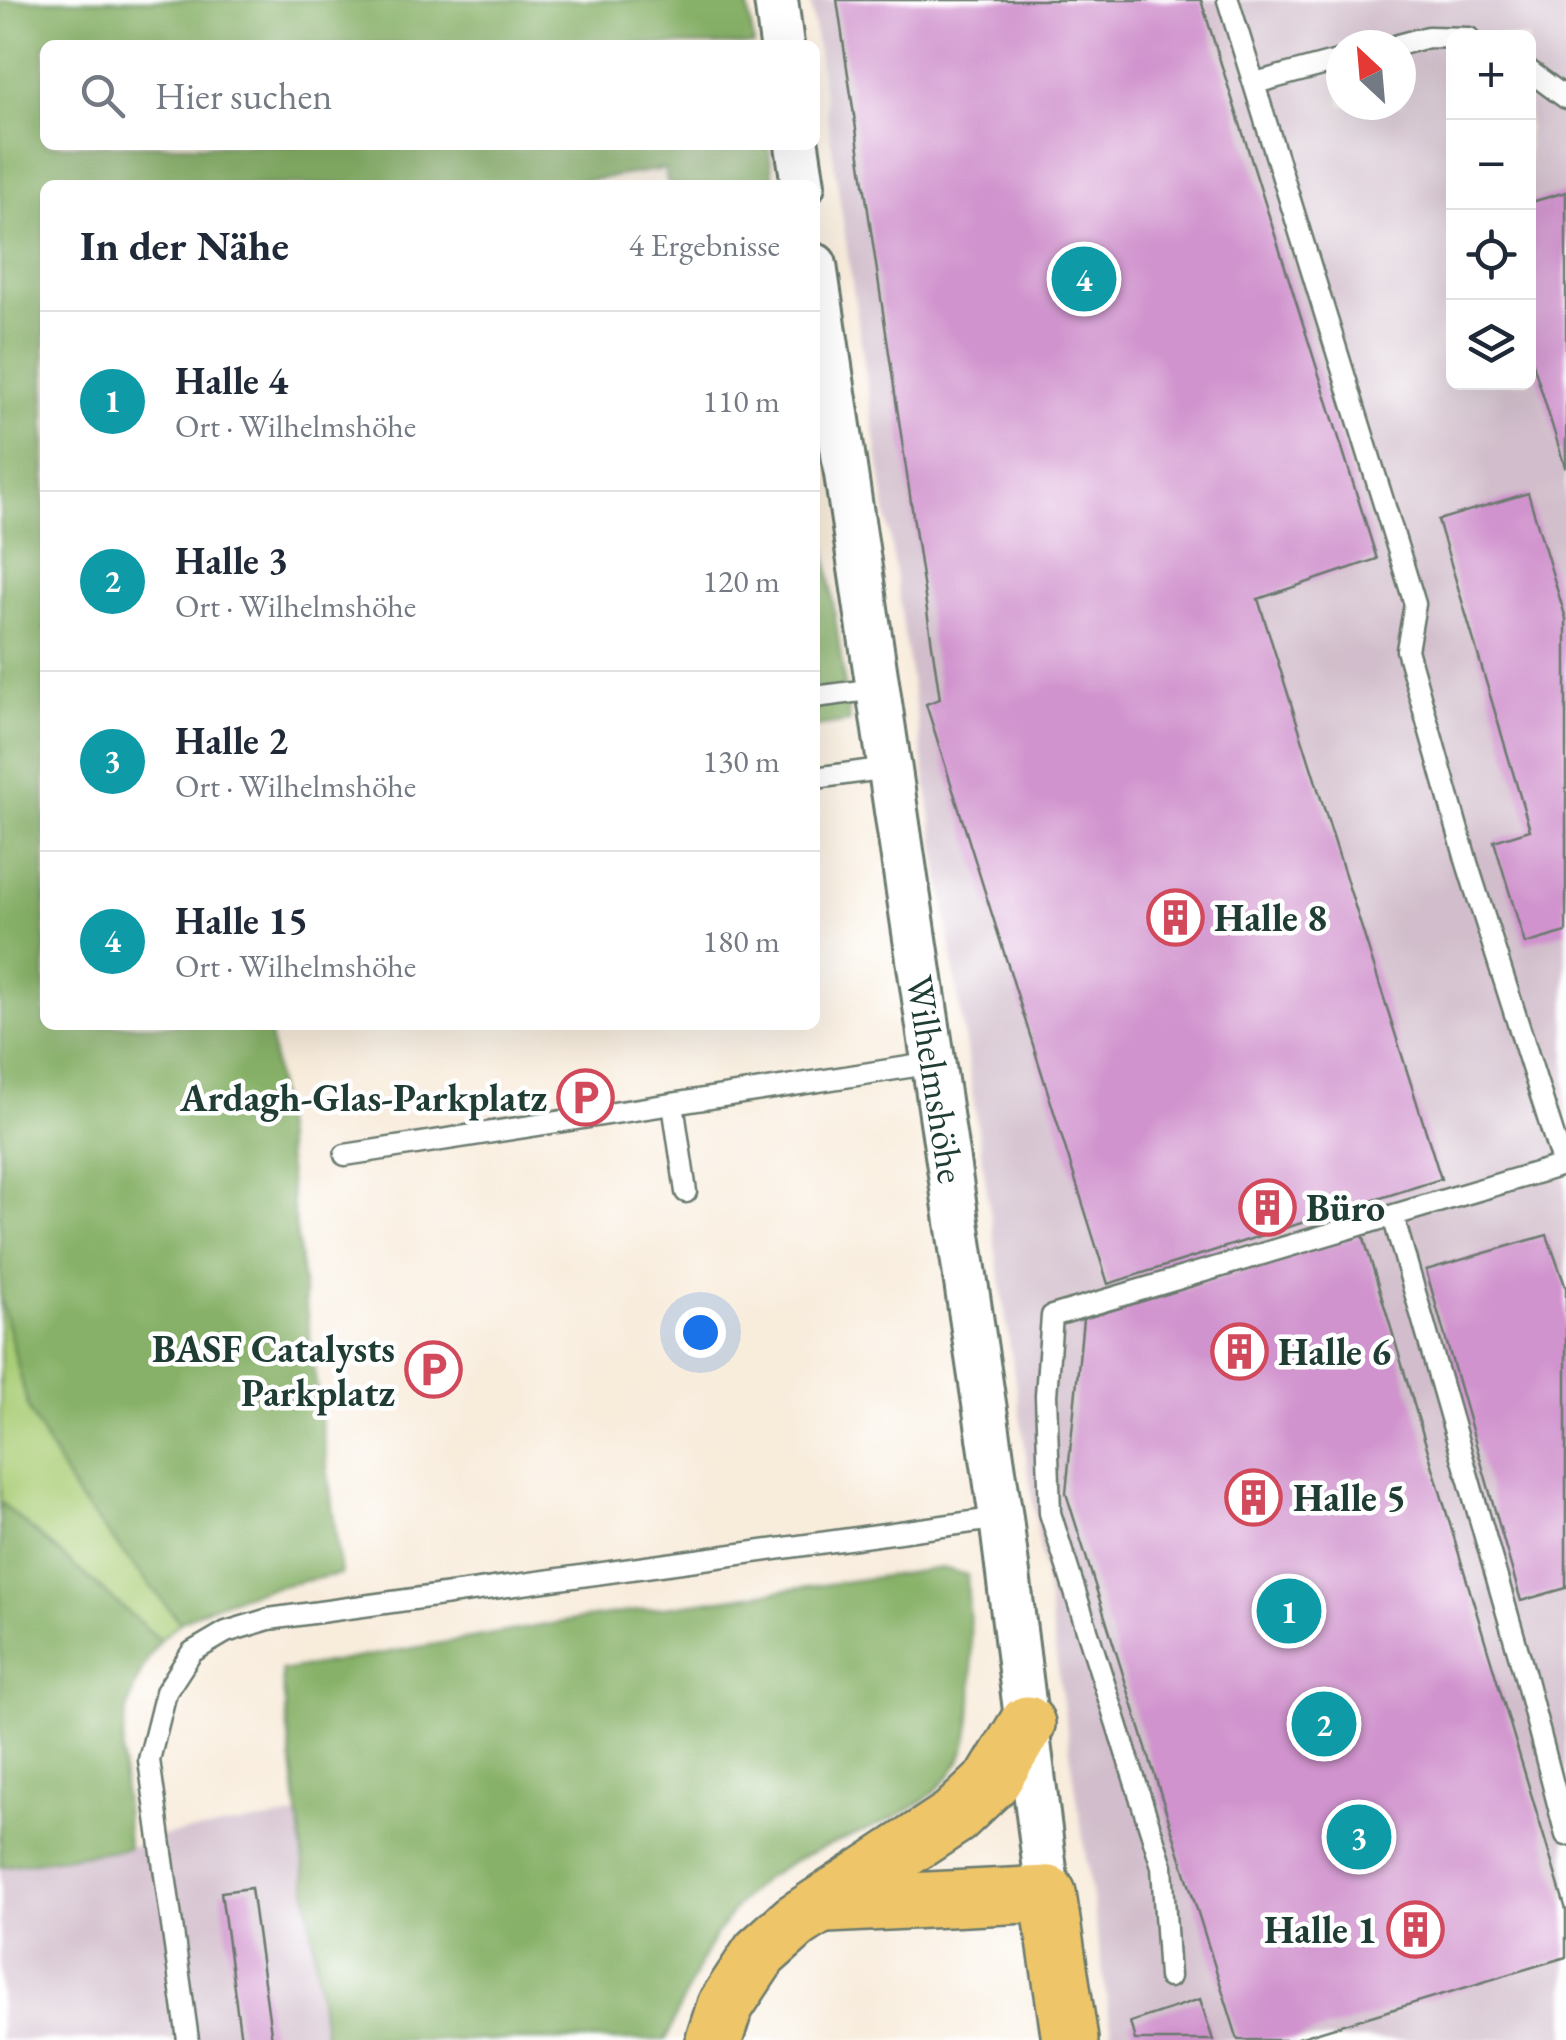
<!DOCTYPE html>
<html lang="de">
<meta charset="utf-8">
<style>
:root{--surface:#fff;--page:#f6f6f7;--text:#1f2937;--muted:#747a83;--line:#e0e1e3;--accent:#d1495b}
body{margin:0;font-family:"EB Garamond",serif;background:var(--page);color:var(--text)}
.controls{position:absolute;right:30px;top:30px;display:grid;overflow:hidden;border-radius:15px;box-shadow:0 10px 40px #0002}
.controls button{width:90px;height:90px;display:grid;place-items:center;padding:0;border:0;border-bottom:2px solid var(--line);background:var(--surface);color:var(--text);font:50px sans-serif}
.compass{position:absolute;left:1326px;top:30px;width:90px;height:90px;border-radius:50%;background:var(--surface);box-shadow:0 10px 40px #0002;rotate:334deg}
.you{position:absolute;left:700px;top:1332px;width:35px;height:35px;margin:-25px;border:8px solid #fff;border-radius:50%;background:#1a73e8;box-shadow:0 0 0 15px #1a73e833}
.badge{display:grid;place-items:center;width:65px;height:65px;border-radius:50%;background:var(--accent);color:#fff;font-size:32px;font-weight:700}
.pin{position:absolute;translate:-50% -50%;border:5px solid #fff;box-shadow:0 2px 10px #0006}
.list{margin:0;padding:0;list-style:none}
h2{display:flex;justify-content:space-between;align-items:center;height:130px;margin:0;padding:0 40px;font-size:42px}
h2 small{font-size:32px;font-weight:400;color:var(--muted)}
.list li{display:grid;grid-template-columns:65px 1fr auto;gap:30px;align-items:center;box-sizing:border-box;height:180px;padding:0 40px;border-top:2px solid var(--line)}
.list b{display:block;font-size:38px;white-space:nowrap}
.list p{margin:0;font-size:32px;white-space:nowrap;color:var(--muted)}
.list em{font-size:32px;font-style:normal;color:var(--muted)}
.icon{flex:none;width:55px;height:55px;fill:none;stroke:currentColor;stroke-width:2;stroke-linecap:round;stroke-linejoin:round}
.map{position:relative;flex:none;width:1566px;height:2040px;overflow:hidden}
.search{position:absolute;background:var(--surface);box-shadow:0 10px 40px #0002;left:40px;top:40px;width:780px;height:110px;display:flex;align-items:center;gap:25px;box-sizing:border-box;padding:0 35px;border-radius:15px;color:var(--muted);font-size:38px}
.panel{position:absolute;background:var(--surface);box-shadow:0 10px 40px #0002;left:40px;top:180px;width:780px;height:850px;border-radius:15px}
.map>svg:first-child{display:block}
.industrial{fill:#d1bdcb;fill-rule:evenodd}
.green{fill:#aace77;stroke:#648656;stroke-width:2.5}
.forest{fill:#87b168;stroke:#53774e;stroke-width:2.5}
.building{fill:#d093cd}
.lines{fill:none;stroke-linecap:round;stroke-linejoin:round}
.service-casing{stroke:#6b7a6e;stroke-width:25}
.minor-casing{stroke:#6b7a6e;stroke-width:48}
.primary-casing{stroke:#6b7a6e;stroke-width:60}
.trunk-casing{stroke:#6b7a6e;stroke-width:60}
.service{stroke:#fff;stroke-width:20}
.minor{stroke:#fff;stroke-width:42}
.primary{stroke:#eec569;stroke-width:55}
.trunk{stroke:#eec569;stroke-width:55}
.labels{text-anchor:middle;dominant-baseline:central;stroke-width:9;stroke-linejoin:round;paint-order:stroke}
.poi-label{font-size:38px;font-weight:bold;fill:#1f3d34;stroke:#fff;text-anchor:start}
.street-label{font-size:38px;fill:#1f3d34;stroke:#fff}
</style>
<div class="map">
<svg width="1566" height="2040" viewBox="0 0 1566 2040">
<rect width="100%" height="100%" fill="#fff"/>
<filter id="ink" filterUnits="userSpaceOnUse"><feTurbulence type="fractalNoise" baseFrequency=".01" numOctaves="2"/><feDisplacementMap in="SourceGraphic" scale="20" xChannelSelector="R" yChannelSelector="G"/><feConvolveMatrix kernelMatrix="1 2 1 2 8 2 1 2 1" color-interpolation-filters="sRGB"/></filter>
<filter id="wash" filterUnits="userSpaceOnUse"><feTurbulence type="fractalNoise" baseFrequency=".0048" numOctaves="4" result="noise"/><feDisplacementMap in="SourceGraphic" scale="40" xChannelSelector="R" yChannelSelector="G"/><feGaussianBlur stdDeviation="2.25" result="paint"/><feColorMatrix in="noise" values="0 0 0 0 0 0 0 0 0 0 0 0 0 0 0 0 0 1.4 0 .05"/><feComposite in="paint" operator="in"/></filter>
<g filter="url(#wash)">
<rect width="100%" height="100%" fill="#f8ecdb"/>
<g class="industrial">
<path d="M810,0H1566V2040H1113ZM1454,38H1528V382H1454ZM1341,45H1401V105H1341Z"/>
<polygon points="297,1816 325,2040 0,2040 0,1867 128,1848 160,1836"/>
</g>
<polygon class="green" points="0,1296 29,1410 76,1495 180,1622 160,1640 0,1502"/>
<g class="forest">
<path d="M0,0H747L754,45H45V145H768L774,185H668L665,169L556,185H45V1025H269L341,1574C284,1585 231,1593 180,1622L76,1495L29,1410L0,1296Z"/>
<polygon points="815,475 850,722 815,727"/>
<path d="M0,1502L160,1640C109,1713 123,1764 128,1848L0,1867Z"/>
<path d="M942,1568L967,1575C968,1623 983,1724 958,1764C913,1835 812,1834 753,1889C712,1927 687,1990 666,2040H325L281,1671L580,1619Z"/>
</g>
<g id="blocks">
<g class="building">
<polygon points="837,0 1201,0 1377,559 1258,599 1441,1179 1108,1284 926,704 940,699"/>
<polygon points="1566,192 1566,466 1565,467 1528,347 1528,203"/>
<polygon points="1528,493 1566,619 1566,932 1525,944 1494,841 1530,830 1438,520"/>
<polygon points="1363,1235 1566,1910 1566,1957 1292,2040 1238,2040 1066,1493 1083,1319"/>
<polygon points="1547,1235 1566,1288 1566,1588 1521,1601 1426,1270"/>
<polygon points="251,1888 272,2040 241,2040 221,1892"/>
<polygon points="1200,1999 1213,2040 1135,2040 1130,2022"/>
</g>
</g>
</g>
<g filter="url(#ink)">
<use href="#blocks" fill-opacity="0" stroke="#6b7a6e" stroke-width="2.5"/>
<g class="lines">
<defs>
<g id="service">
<polyline points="1398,45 1428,37 1469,38"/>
<polyline points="1528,70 1566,98"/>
<polyline points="1255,83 1341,60"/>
<polyline points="815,697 876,689"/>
<polyline points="815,778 888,768"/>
<polyline points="673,1104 686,1192"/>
<polyline points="345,1155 934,1063"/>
<polyline points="1393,1216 1524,1672 1566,1835"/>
<polyline points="1169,1977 1162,1866 1050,1513 1046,1395 1052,1316 1563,1165 1467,863 1407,650 1415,604 1228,0"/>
<polyline points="188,2040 149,1760 166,1692 192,1652 226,1632 269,1619 1001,1518"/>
</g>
<g id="minor">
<polyline points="776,0 782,45"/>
<polyline points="797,145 803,185"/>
<polyline points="815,265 1001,1518 1048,1894"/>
</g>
<polyline id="primary" points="1048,1894 1070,2040"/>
<g id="trunk">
<polyline points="827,1905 1048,1894"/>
<polyline points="714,2040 725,2006 760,1953 796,1921 954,1817 993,1780 1027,1724"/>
</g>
</defs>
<use href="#service" class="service-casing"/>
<use href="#minor" class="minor-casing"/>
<use href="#primary" class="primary-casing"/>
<use href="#trunk" class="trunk-casing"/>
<use href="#service" class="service"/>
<use href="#minor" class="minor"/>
<use href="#primary" class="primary"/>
<use href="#trunk" class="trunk"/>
</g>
</g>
<defs>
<symbol id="building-ring" viewBox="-11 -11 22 22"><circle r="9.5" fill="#fff" stroke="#d1495b" stroke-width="1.5"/><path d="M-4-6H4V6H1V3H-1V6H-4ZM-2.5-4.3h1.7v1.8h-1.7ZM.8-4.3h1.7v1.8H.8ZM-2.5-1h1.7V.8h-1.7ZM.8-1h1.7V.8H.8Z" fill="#d1495b"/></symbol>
<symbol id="parking-ring" viewBox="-11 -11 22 22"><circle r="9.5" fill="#fff" stroke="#d1495b" stroke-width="1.5"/><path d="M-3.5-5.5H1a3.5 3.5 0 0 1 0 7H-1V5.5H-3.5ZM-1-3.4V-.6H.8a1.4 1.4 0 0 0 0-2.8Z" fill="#d1495b"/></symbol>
</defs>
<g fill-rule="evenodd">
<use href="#building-ring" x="1144" y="886" width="63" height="63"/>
<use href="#parking-ring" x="554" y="1066" width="63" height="63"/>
<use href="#building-ring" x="1236" y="1176" width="63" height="63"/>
<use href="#building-ring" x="1208" y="1320" width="63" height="63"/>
<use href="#parking-ring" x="402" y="1338" width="63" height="63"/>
<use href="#building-ring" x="1222" y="1466" width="63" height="63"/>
<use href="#building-ring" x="1384" y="1898" width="63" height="63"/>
</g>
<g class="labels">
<g class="poi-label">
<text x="1214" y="917">Halle 8</text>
<text x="547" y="1097" text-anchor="end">Ardagh-Glas-Parkplatz</text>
<text x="1306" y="1207">Büro</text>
<text x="395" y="1348" text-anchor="end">BASF Catalysts<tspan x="395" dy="44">Parkplatz</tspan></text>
<text x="1278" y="1351">Halle 6</text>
<text x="1293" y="1497">Halle 5</text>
<text x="1377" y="1929" text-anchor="end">Halle 1</text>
</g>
<g class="street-label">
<text transform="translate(936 1079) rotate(81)">Wilhelmshöhe</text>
</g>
</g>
</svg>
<div class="controls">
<button>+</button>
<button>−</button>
<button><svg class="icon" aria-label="locate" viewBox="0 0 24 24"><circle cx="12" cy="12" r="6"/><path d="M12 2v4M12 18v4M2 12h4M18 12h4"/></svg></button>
<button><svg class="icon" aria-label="layers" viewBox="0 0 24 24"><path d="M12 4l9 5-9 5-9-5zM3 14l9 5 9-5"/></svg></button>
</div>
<svg class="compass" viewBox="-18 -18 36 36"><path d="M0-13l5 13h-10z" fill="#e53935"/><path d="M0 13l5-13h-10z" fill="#747a83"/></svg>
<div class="you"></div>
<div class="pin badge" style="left:1289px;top:1611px;background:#0f9aa8">1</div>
<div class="pin badge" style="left:1324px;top:1724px;background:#0f9aa8">2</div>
<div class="pin badge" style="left:1359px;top:1837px;background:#0f9aa8">3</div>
<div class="pin badge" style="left:1084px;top:279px;background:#0f9aa8">4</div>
<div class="search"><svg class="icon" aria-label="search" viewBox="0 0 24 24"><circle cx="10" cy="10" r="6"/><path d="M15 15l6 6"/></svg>Hier suchen</div>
<section class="panel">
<h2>In der Nähe<small>4 Ergebnisse</small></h2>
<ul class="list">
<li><span class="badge" style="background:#0f9aa8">1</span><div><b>Halle 4</b><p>Ort · Wilhelmshöhe</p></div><em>110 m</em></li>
<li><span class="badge" style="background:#0f9aa8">2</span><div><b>Halle 3</b><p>Ort · Wilhelmshöhe</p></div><em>120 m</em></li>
<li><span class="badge" style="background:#0f9aa8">3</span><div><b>Halle 2</b><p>Ort · Wilhelmshöhe</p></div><em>130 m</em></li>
<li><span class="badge" style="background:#0f9aa8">4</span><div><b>Halle 15</b><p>Ort · Wilhelmshöhe</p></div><em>180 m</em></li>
</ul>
</section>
</div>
